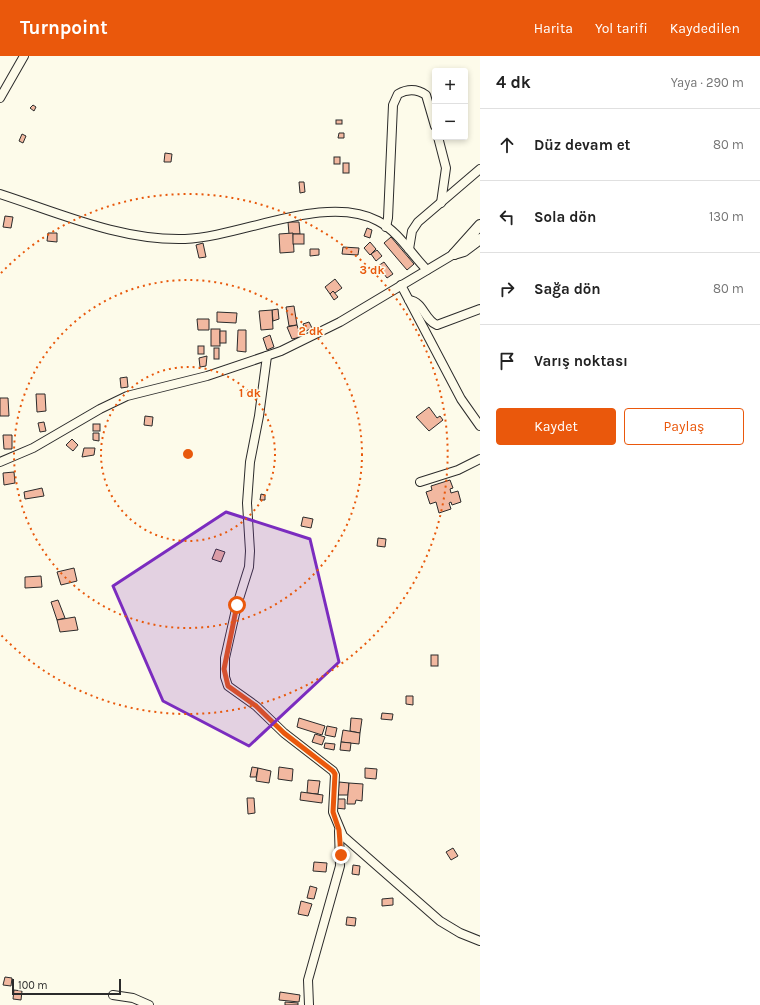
<!DOCTYPE html>
<html lang="tr">
<meta charset="utf-8">
<style>
:root{--surface:#fff;--page:#f6f6f6;--text:#222;--muted:#767676;--line:#e0e0e0;--accent:#ea580c}
body{margin:0;font-family:Karla,sans-serif;background:var(--page);color:var(--text)}
.controls{position:absolute;right:12px;top:12px;display:grid;overflow:hidden;border-radius:4px;box-shadow:0 2px 6px #0003}
.controls button{width:36px;height:36px;display:grid;place-items:center;padding:0;border:0;border-bottom:1px solid var(--line);background:var(--surface);color:var(--text);font:20px sans-serif}
.scale{position:absolute;left:12px;bottom:10px;width:109px;box-sizing:border-box;padding-left:4px;border:2px solid #2b2b2b;border-top:0;font-size:11px;line-height:14px;white-space:nowrap;color:#2b2b2b;-webkit-text-stroke:3px #fdfbea;paint-order:stroke}
.stop{position:absolute;width:12px;height:12px;margin:-9px;border:3px solid #ea580c;border-radius:50%;background:#fff}
.stop.end{background:#ea580c;border-color:#fff;box-shadow:0 1px 4px #0008}
.list{margin:0;padding:0;list-style:none}
h2{display:flex;justify-content:space-between;align-items:center;height:52px;margin:0;padding:0 16px;font-size:17px}
h2 small{font-size:13px;font-weight:400;color:var(--muted)}
.list li{display:grid;grid-template-columns:26px 1fr auto;gap:12px;align-items:center;box-sizing:border-box;height:72px;padding:0 16px;border-top:1px solid var(--line)}
.list b{display:block;font-size:15px;white-space:nowrap}
.list em{font-size:13px;font-style:normal;color:var(--muted)}
.actions{display:flex;gap:8px;padding:12px 16px}
.actions a{flex:1;padding:9px 0;border:1px solid var(--accent);border-radius:4px;text-align:center;font-size:14px;color:var(--accent)}
.actions .main{background:var(--accent);color:#fff}
.icon{flex:none;width:22px;height:22px;fill:none;stroke:currentColor;stroke-width:2;stroke-linecap:round;stroke-linejoin:round}
.map{position:relative;flex:none;width:480px;height:949px;overflow:hidden}
header{display:flex;align-items:center;gap:24px;box-sizing:border-box;height:56px;padding:0 20px;background:var(--accent);color:#fff}
header strong{font-size:19px}
nav{display:flex;gap:22px;margin-inline-start:auto;font-size:14px}
main{display:flex}
aside{flex:1;background:var(--surface)}
.map>svg:first-child{display:block}
.building{fill:#f2b8a0;stroke:#2b2b2b}
.lines{fill:none;stroke-linecap:round;stroke-linejoin:round}
.minor-casing{stroke:#2b2b2b;stroke-width:10}
.major-casing{stroke:#2b2b2b;stroke-width:12}
.minor{stroke:#fdfbea;stroke-width:8}
.major{stroke:#fdfbea;stroke-width:10}
.route{stroke:#ea580c;stroke-width:5}
.marked{fill:#7b2cbf;fill-opacity:0.2;stroke:#7b2cbf;stroke-width:3;stroke-linejoin:round}
.ring{fill:none;stroke:#e8590c;stroke-width:2;stroke-dasharray:2 4}
.centre{fill:#e8590c;stroke:#fdfbea;stroke-width:2}
.ring-label{font-size:12px;text-anchor:middle;font-weight:bold;fill:#e8590c;stroke:#fdfbea;stroke-width:3;stroke-linejoin:round;paint-order:stroke}
</style>
<header>
<strong>Turnpoint</strong>
<nav><a>Harita</a><a>Yol tarifi</a><a>Kaydedilen</a></nav>
</header>
<main>
<div class="map">
<svg width="480" height="949" viewBox="0 0 480 949">
<rect width="100%" height="100%" fill="#fdfbea"/>
<g class="building">
<polygon points="33,49 36,51 34,55 30,52"/>
<rect x="336" y="64" width="6" height="4"/>
<polygon points="339,77 344,77 344,82 338,82"/>
<polygon points="22,78 26,80 23,87 19,85"/>
<polygon points="165,97 172,98 171,106 164,106"/>
<rect x="334" y="101" width="6" height="7"/>
<rect x="343" y="107" width="6" height="10"/>
<polygon points="299,126 304,126 305,136 300,137"/>
<polygon points="5,160 13,161 11,172 3,171"/>
<polygon points="288,166 299,166 300,178 289,178"/>
<polygon points="367,172 372,174 370,182 364,180"/>
<polygon points="48,177 57,177 57,186 47,185"/>
<polygon points="293,177 294,196 280,197 279,178"/>
<rect x="293" y="178" width="11" height="10"/>
<polygon points="391,181 414,208 407,214 384,187"/>
<polygon points="370,186 376,193 370,199 364,192"/>
<polygon points="203,187 206,201 199,202 196,189"/>
<polygon points="343,191 359,192 358,199 342,198"/>
<polygon points="310,193 319,193 319,199 310,200"/>
<polygon points="377,194 382,200 376,205 371,198"/>
<polygon points="384,206 393,218 387,222 378,210"/>
<polygon points="335,223 342,232 335,237 333,235 330,238 325,231"/>
<polygon points="333,235 338,241 334,244 330,238"/>
<polygon points="294,250 297,269 289,270 286,251"/>
<polygon points="278,253 279,263 273,265 272,254"/>
<polygon points="272,254 273,273 261,274 259,255"/>
<polygon points="217,256 237,257 236,267 217,266"/>
<polygon points="197,263 209,263 209,274 198,274"/>
<polygon points="309,266 312,272 306,275 303,268"/>
<polygon points="297,269 301,281 292,283 287,271"/>
<rect x="211" y="273" width="9" height="17"/>
<polygon points="238,274 246,274 246,296 237,295"/>
<rect x="220" y="275" width="6" height="12"/>
<polygon points="270,279 274,291 267,294 263,282"/>
<rect x="198" y="290" width="6" height="8"/>
<rect x="214" y="292" width="5" height="11"/>
<polygon points="207,300 206,310 200,311 199,302"/>
<polygon points="127,321 128,331 121,332 120,322"/>
<polygon points="36,338 45,338 46,355 37,356"/>
<polygon points="0,342 8,342 9,360 0,360"/>
<polygon points="429,351 437,362 440,360 443,364 429,375 416,361"/>
<polygon points="145,360 153,361 152,370 144,369"/>
<polygon points="44,366 46,375 40,376 38,367"/>
<rect x="93" y="368" width="7" height="7"/>
<polygon points="93,377 99,377 99,385 93,384"/>
<polygon points="3,379 12,379 12,393 4,393"/>
<polygon points="72,383 78,389 73,395 66,389"/>
<polygon points="84,392 95,392 94,399 82,401"/>
<polygon points="14,416 15,427 4,429 3,417"/>
<polygon points="450,424 453,432 450,433 451,437 458,435 461,446 452,449 451,446 449,447 451,453 439,457 436,446 430,448 426,436 432,434 431,430"/>
<polygon points="42,432 44,440 25,443 24,436"/>
<polygon points="261,438 265,439 265,444 260,444"/>
<polygon points="303,461 313,463 311,472 301,470"/>
<polygon points="378,482 386,483 385,491 377,490"/>
<polygon points="216,493 225,496 221,506 212,503"/>
<polygon points="74,512 77,525 61,529 57,516"/>
<polygon points="41,520 42,531 25,532 25,521"/>
<polygon points="58,544 65,562 57,564 51,546"/>
<polygon points="75,561 78,574 60,576 57,564"/>
<rect x="431" y="599" width="7" height="11"/>
<polygon points="406,640 413,640 413,649 406,648"/>
<polygon points="382,657 393,658 392,664 381,663"/>
<polygon points="299,662 325,670 322,679 297,671"/>
<polygon points="351,662 362,663 360,677 350,675"/>
<polygon points="327,670 337,672 335,681 325,679"/>
<polygon points="343,674 360,677 359,688 341,686"/>
<polygon points="315,678 325,681 322,689 312,686"/>
<polygon points="341,686 351,687 350,695 340,694"/>
<polygon points="325,687 335,688 334,694 324,692"/>
<polygon points="252,711 258,712 256,721 250,721"/>
<polygon points="279,711 293,713 292,725 278,723"/>
<polygon points="258,712 271,715 269,727 256,725"/>
<polygon points="365,712 377,713 376,723 365,722"/>
<polygon points="308,724 320,725 318,738 307,737"/>
<polygon points="339,726 349,727 348,739 338,739"/>
<polygon points="349,727 363,728 362,745 356,744 355,748 347,748"/>
<polygon points="301,736 323,739 322,747 300,744"/>
<polygon points="247,742 254,742 255,757 248,758"/>
<polygon points="335,743 345,743 345,753 335,752"/>
<polygon points="453,792 458,800 451,804 446,796"/>
<polygon points="314,806 327,807 326,816 313,815"/>
<polygon points="353,809 360,810 359,819 352,818"/>
<polygon points="310,830 317,832 314,843 307,842"/>
<polygon points="393,842 393,849 382,850 382,843"/>
<polygon points="301,845 312,848 308,860 298,858"/>
<polygon points="347,861 356,862 355,870 346,869"/>
<polygon points="5,921 12,922 11,930 3,929"/>
<polygon points="14,934 22,935 21,944 13,943"/>
<polygon points="280,936 300,939 299,946 279,944"/>
<polygon points="285,946 298,947 298,949 285,949"/>
</g>
<g class="lines">
<defs>
<g id="minor">
<polyline points="0,42 24,0"/>
<polyline points="438,81 446,112 441,147"/>
<path d="M0,138C59,157 121,185 185,183C241,181 326,137 378,165C399,176 411,198 427,214"/>
<path d="M386,171L388,162L393,49L398,38C407,33 416,32 426,39L435,70"/>
<polyline points="409,193 412,175 418,166 480,113"/>
<polyline points="401,229 461,343 480,370"/>
<path d="M409,244C424,246 424,264 437,269L480,253"/>
<polyline points="267,300 259,360 250,406 247,447 250,495 249,511 237,549 225,602 225,621 228,630 256,650 284,677 333,715 335,719 333,756 343,780 440,865 460,877 480,885"/>
<polyline points="0,406 33,392 100,353 127,340 207,320 281,295 340,266 454,198"/>
<polyline points="420,426 458,414 480,403"/>
<polyline points="113,939 133,942 149,949"/>
<polyline points="309,949 308,924 340,810 339,775"/>
</g>
<g id="major">
<polyline points="454,198 480,169"/>
<polyline points="454,198 464,195 480,183"/>
</g>
</defs>
<use href="#minor" class="minor-casing"/>
<use href="#major" class="major-casing"/>
<use href="#minor" class="minor"/>
<use href="#major" class="major"/>
</g>
<g class="lines">
<polyline class="route" points="237,549 224,613 228,630 256,650 284,677 333,715 335,718 333,756 339,774 341,799"/>
</g>
<path class="marked" d="M226,456L310,483L339,606L249,690L163,645L113,530Z"/>
<g class="ring">
<circle cx="188" cy="398" r="87"/>
<circle cx="188" cy="398" r="174"/>
<path d="M1 217A260 260 0 1 1 1 579"/>
</g>
<circle cx="188" cy="398" r="6" class="centre"/>
<g class="ring-label">
<text x="372" y="218">3 dk</text>
<text x="311" y="279">2 dk</text>
<text x="250" y="341">1 dk</text>
</g>
</svg>
<div class="controls">
<button>+</button>
<button>−</button>
</div>
<div class="scale">100 m</div>
<div class="stop" style="left:237px;top:549px"></div>
<div class="stop end" style="left:341px;top:799px"></div>
</div>
<aside>
<h2>4 dk<small>Yaya · 290 m</small></h2>
<ul class="list">
<li><svg class="icon" aria-label="ahead" viewBox="0 0 24 24"><path d="M12 20V5M6 11l6-6 6 6"/></svg><div><b>Düz devam et</b></div><em>80 m</em></li>
<li><svg class="icon" aria-label="left" viewBox="0 0 24 24"><path d="M17 20v-9H6M10 6l-5 5 5 5"/></svg><div><b>Sola dön</b></div><em>130 m</em></li>
<li><svg class="icon" aria-label="right" viewBox="0 0 24 24"><path d="M7 20v-9h11M14 6l5 5-5 5"/></svg><div><b>Sağa dön</b></div><em>80 m</em></li>
<li><svg class="icon" aria-label="arrive" viewBox="0 0 24 24"><path d="M6 21V4h12l-3 4 3 4H6"/></svg><div><b>Varış noktası</b></div></li>
</ul>
<div class="actions"><a class="main">Kaydet</a><a>Paylaş</a></div>
</aside>
</main>
